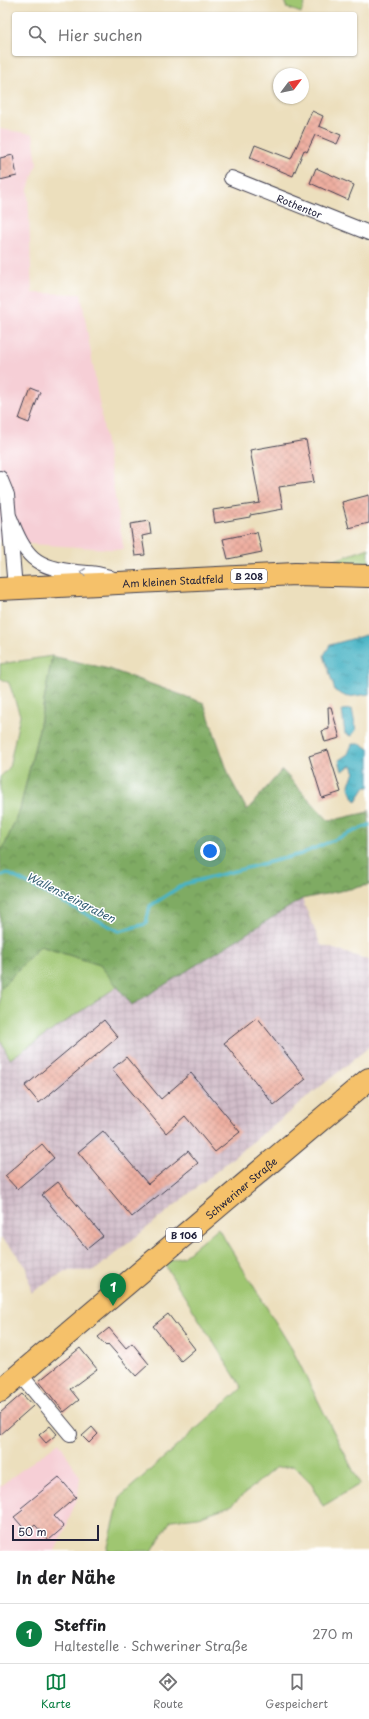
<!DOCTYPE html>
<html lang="de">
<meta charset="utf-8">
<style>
:root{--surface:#fff;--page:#f6f6f6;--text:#202124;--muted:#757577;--line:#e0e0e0;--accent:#0b8043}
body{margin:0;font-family:"Playpen Sans",sans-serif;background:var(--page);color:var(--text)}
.compass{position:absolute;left:273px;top:68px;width:36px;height:36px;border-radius:50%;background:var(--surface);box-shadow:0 1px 3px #0004;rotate:58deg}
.scale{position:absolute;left:12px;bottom:10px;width:87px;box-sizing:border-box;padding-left:4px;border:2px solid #22223b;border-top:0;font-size:11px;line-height:14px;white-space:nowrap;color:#22223b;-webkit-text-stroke:3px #fff;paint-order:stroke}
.you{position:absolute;left:210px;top:851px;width:14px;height:14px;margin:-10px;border:3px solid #fff;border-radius:50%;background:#1a73e8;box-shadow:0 0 0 6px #1a73e833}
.badge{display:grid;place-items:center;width:26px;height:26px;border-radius:50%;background:var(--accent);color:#fff;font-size:13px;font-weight:700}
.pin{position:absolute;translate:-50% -33px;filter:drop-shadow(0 1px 2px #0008)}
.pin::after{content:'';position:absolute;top:21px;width:14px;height:12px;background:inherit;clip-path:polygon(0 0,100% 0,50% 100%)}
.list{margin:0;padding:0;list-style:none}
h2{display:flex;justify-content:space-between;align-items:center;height:52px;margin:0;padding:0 16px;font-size:17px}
h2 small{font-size:13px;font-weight:400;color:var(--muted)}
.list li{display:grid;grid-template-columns:26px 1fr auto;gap:12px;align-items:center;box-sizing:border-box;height:60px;padding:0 16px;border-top:1px solid var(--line)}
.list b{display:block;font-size:15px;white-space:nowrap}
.list p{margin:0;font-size:13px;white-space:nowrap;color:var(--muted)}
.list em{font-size:13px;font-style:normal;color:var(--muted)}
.icon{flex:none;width:22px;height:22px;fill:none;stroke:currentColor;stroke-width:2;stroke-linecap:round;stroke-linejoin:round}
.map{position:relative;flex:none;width:369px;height:1551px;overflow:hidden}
.search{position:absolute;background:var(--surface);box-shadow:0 1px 3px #0004;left:12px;right:12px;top:12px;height:44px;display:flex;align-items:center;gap:10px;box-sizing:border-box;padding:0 14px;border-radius:4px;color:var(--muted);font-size:15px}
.sheet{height:112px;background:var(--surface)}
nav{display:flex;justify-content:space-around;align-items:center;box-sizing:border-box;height:56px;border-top:1px solid var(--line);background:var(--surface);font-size:11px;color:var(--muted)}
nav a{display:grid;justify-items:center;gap:2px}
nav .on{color:var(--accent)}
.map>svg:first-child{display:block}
.built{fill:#f6cfd6}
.industrial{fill:url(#industrial-grid)}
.green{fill:#9fc671;stroke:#607456}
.forest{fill:url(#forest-crowns);stroke:#50664f}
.water{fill:url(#water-ripples);stroke:#356b80}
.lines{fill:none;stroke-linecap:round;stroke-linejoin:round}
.stream{stroke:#48b4c5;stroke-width:3.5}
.building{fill:url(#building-cross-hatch)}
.minor-casing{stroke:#403e4e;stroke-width:16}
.primary-casing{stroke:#403e4e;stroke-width:24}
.minor{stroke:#fff;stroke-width:14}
.primary{stroke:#f5c16b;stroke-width:22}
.oneway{stroke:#9c9ca7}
.labels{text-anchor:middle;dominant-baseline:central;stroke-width:3;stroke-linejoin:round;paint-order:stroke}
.shield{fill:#fff;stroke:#646476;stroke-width:1}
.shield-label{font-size:9px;font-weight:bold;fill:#22223b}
.street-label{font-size:10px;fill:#22223b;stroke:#fff}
.water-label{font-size:11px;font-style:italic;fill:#315c72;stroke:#fff}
</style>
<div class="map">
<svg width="369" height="1551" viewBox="0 0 369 1551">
<defs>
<pattern id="industrial-grid" width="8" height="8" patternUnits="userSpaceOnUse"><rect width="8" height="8" fill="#d1bdc9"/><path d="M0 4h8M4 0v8" fill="none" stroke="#b3a2ae"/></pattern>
<pattern id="forest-crowns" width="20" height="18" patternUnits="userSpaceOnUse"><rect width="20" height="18" fill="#7fab63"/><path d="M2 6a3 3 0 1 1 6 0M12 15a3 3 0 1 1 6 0" fill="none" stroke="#688b53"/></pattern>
<pattern id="water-ripples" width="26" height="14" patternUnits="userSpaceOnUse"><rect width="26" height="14" fill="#48b4c5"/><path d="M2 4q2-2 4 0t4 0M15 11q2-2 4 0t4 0" fill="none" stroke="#3c92a1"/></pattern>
<pattern id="building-cross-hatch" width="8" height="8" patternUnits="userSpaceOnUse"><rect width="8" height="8" fill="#eeafa0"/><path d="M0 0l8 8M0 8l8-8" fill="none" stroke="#cc968b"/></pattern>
</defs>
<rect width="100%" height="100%" fill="#fff"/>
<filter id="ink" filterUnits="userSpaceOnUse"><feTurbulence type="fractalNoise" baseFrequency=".025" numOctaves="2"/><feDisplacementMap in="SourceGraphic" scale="8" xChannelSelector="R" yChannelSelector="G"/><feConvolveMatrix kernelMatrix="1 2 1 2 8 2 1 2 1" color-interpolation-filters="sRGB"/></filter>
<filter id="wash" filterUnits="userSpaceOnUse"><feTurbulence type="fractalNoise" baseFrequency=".012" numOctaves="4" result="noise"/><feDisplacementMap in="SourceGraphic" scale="16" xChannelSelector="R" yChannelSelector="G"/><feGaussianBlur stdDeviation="0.9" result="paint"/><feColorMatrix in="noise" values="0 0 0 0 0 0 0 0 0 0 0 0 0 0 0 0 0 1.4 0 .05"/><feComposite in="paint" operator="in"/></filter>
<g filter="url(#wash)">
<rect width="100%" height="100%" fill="#ecdfbd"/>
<g class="built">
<polygon points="0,129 33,134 37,164 28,189 32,293 81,294 124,550 30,544 0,540"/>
<polygon points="59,1442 80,1477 78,1496 65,1530 55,1551 0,1551 0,1486"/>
</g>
<polygon class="industrial" points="302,899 321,945 369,960 369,1047 94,1271 66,1271 31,1293 27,1268 10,1246 0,1238 0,1040 10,1059 118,986 132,1005"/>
<g class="green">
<polygon points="285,0 306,0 301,13 286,7"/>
<polygon points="369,548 369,576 295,574"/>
<polygon points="52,656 39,729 20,809 4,847 0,850 0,777 9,768 20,715 9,683 0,678 0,664"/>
<polygon points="40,946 100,965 118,986 10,1059 0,1040 0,989"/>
<polygon points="218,1228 292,1349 360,1484 323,1506 312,1484 294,1466 275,1468 230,1506 198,1517 171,1520 152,1551 107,1551 120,1497 242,1388 163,1262 183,1257"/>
</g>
<polygon class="forest" points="52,656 109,669 204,703 230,778 247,810 282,770 329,821 368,812 369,810 369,885 302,899 132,1005 100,965 40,946 0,989 0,850 4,847 20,809 39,729"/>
<g class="water">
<polygon points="366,635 369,637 369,694 347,697 335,691 324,655 330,645"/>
<polygon points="352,709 356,730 351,736 345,734 342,710"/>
<path d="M352,744H362L369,749V787H365L356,801C348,788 346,786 355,773L352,765L342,771L339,760L348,754Z"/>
</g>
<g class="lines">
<polyline class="stream" points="0,876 7,873 119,931 146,924 150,906 184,884 301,854 369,825"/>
</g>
<g id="blocks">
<g class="building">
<polygon points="312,111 323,116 319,126 341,135 337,144 315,135 307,152 304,150 293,176 250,158 255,145 291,159"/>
<polygon points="13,155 17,176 0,180 0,158"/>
<polygon points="316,168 354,185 348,200 310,183"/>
<polygon points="30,388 40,392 29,423 19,419"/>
<polygon points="306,440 314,482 279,487 283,509 250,515 250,517 215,523 213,510 260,503 250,450"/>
<polygon points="369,495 369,523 349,528 342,502"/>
<polygon points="149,521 151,534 142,536 145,555 135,556 130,524"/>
<polygon points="257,532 262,552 228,559 223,539"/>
<polygon points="328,707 331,707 340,738 325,742 322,731 329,729"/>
<polygon points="328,750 341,792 322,798 309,756"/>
<polygon points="257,1017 306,1079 274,1105 224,1043"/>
<polygon points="104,1020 118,1037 39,1103 25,1086"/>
<polygon points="126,1057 161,1099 191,1073 240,1132 215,1152 185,1116 166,1133 112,1069"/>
<polygon points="103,1131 148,1184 188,1151 198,1163 132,1217 78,1152"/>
<polygon points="42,1144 54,1158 17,1189 5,1176"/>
<polygon points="58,1182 103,1236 87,1249 42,1195"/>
<polygon points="168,1314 195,1349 181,1361 153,1326"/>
<polygon points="109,1328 126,1348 132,1343 149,1364 136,1376 108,1344 106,1346 98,1337"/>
<polygon points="80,1348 97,1369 70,1389 79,1400 64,1412 39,1381"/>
<polygon points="22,1394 33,1406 0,1435 0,1413"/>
<polygon points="50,1426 57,1434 46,1443 39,1435"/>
<polygon points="92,1427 98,1434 89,1443 82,1436"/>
<polygon points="59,1477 76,1497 54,1516 64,1527 49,1540 35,1525 27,1532 14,1517 23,1510 21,1508"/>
</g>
</g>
</g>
<g filter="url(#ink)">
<use href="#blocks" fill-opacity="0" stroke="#403e4e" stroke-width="1"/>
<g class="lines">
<defs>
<g id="minor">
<path id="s1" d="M231,178L369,233"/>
<polyline points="0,478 7,495 15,588"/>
<path d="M10,518C25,556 34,568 77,572C89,573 102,573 113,579"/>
<polyline points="20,1374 70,1434"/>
</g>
<g id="primary">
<path id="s2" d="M0,589L295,574L369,576"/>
<path id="s3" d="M0,1391L369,1079"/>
</g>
</defs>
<use href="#minor" class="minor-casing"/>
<use href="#primary" class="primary-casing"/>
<use href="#minor" class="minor"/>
<use href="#primary" class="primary"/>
</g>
<defs><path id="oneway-chevron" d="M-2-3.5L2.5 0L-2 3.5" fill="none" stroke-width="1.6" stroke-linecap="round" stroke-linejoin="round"/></defs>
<use class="oneway" href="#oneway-chevron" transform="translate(83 572) rotate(-175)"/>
</g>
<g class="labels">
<g class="shield">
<rect x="231" y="569" width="36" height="14" rx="3"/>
<rect x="166" y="1228" width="36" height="14" rx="3"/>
</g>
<g class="shield-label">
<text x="249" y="576">B 208</text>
<text x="184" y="1235">B 106</text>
</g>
<g class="street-label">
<text stroke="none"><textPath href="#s1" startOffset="74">Rothentor</textPath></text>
<text stroke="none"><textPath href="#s2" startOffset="173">Am kleinen Stadtfeld</textPath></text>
<text stroke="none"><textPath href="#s3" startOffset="315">Schweriner Straße</textPath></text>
</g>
<g class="water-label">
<text transform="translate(71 897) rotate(27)">Wallensteingraben</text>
</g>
</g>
</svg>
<svg class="compass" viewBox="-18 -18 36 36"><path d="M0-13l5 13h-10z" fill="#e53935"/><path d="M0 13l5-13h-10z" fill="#757577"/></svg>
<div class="scale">50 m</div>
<div class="you"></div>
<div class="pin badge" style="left:113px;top:1306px">1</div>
<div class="search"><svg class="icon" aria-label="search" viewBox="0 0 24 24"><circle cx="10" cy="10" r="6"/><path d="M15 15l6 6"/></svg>Hier suchen</div>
</div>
<section class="sheet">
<h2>In der Nähe<small></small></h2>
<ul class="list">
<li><span class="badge">1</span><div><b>Steffin</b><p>Haltestelle · Schweriner Straße</p></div><em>270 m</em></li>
</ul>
</section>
<nav>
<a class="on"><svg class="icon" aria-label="map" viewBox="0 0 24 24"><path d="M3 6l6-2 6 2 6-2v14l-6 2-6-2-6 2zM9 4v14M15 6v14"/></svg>Karte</a>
<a><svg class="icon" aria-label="directions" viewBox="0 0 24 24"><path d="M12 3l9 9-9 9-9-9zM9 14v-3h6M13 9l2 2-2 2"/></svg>Route</a>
<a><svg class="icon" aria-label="saved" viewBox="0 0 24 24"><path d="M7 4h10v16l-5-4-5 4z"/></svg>Gespeichert</a>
</nav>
